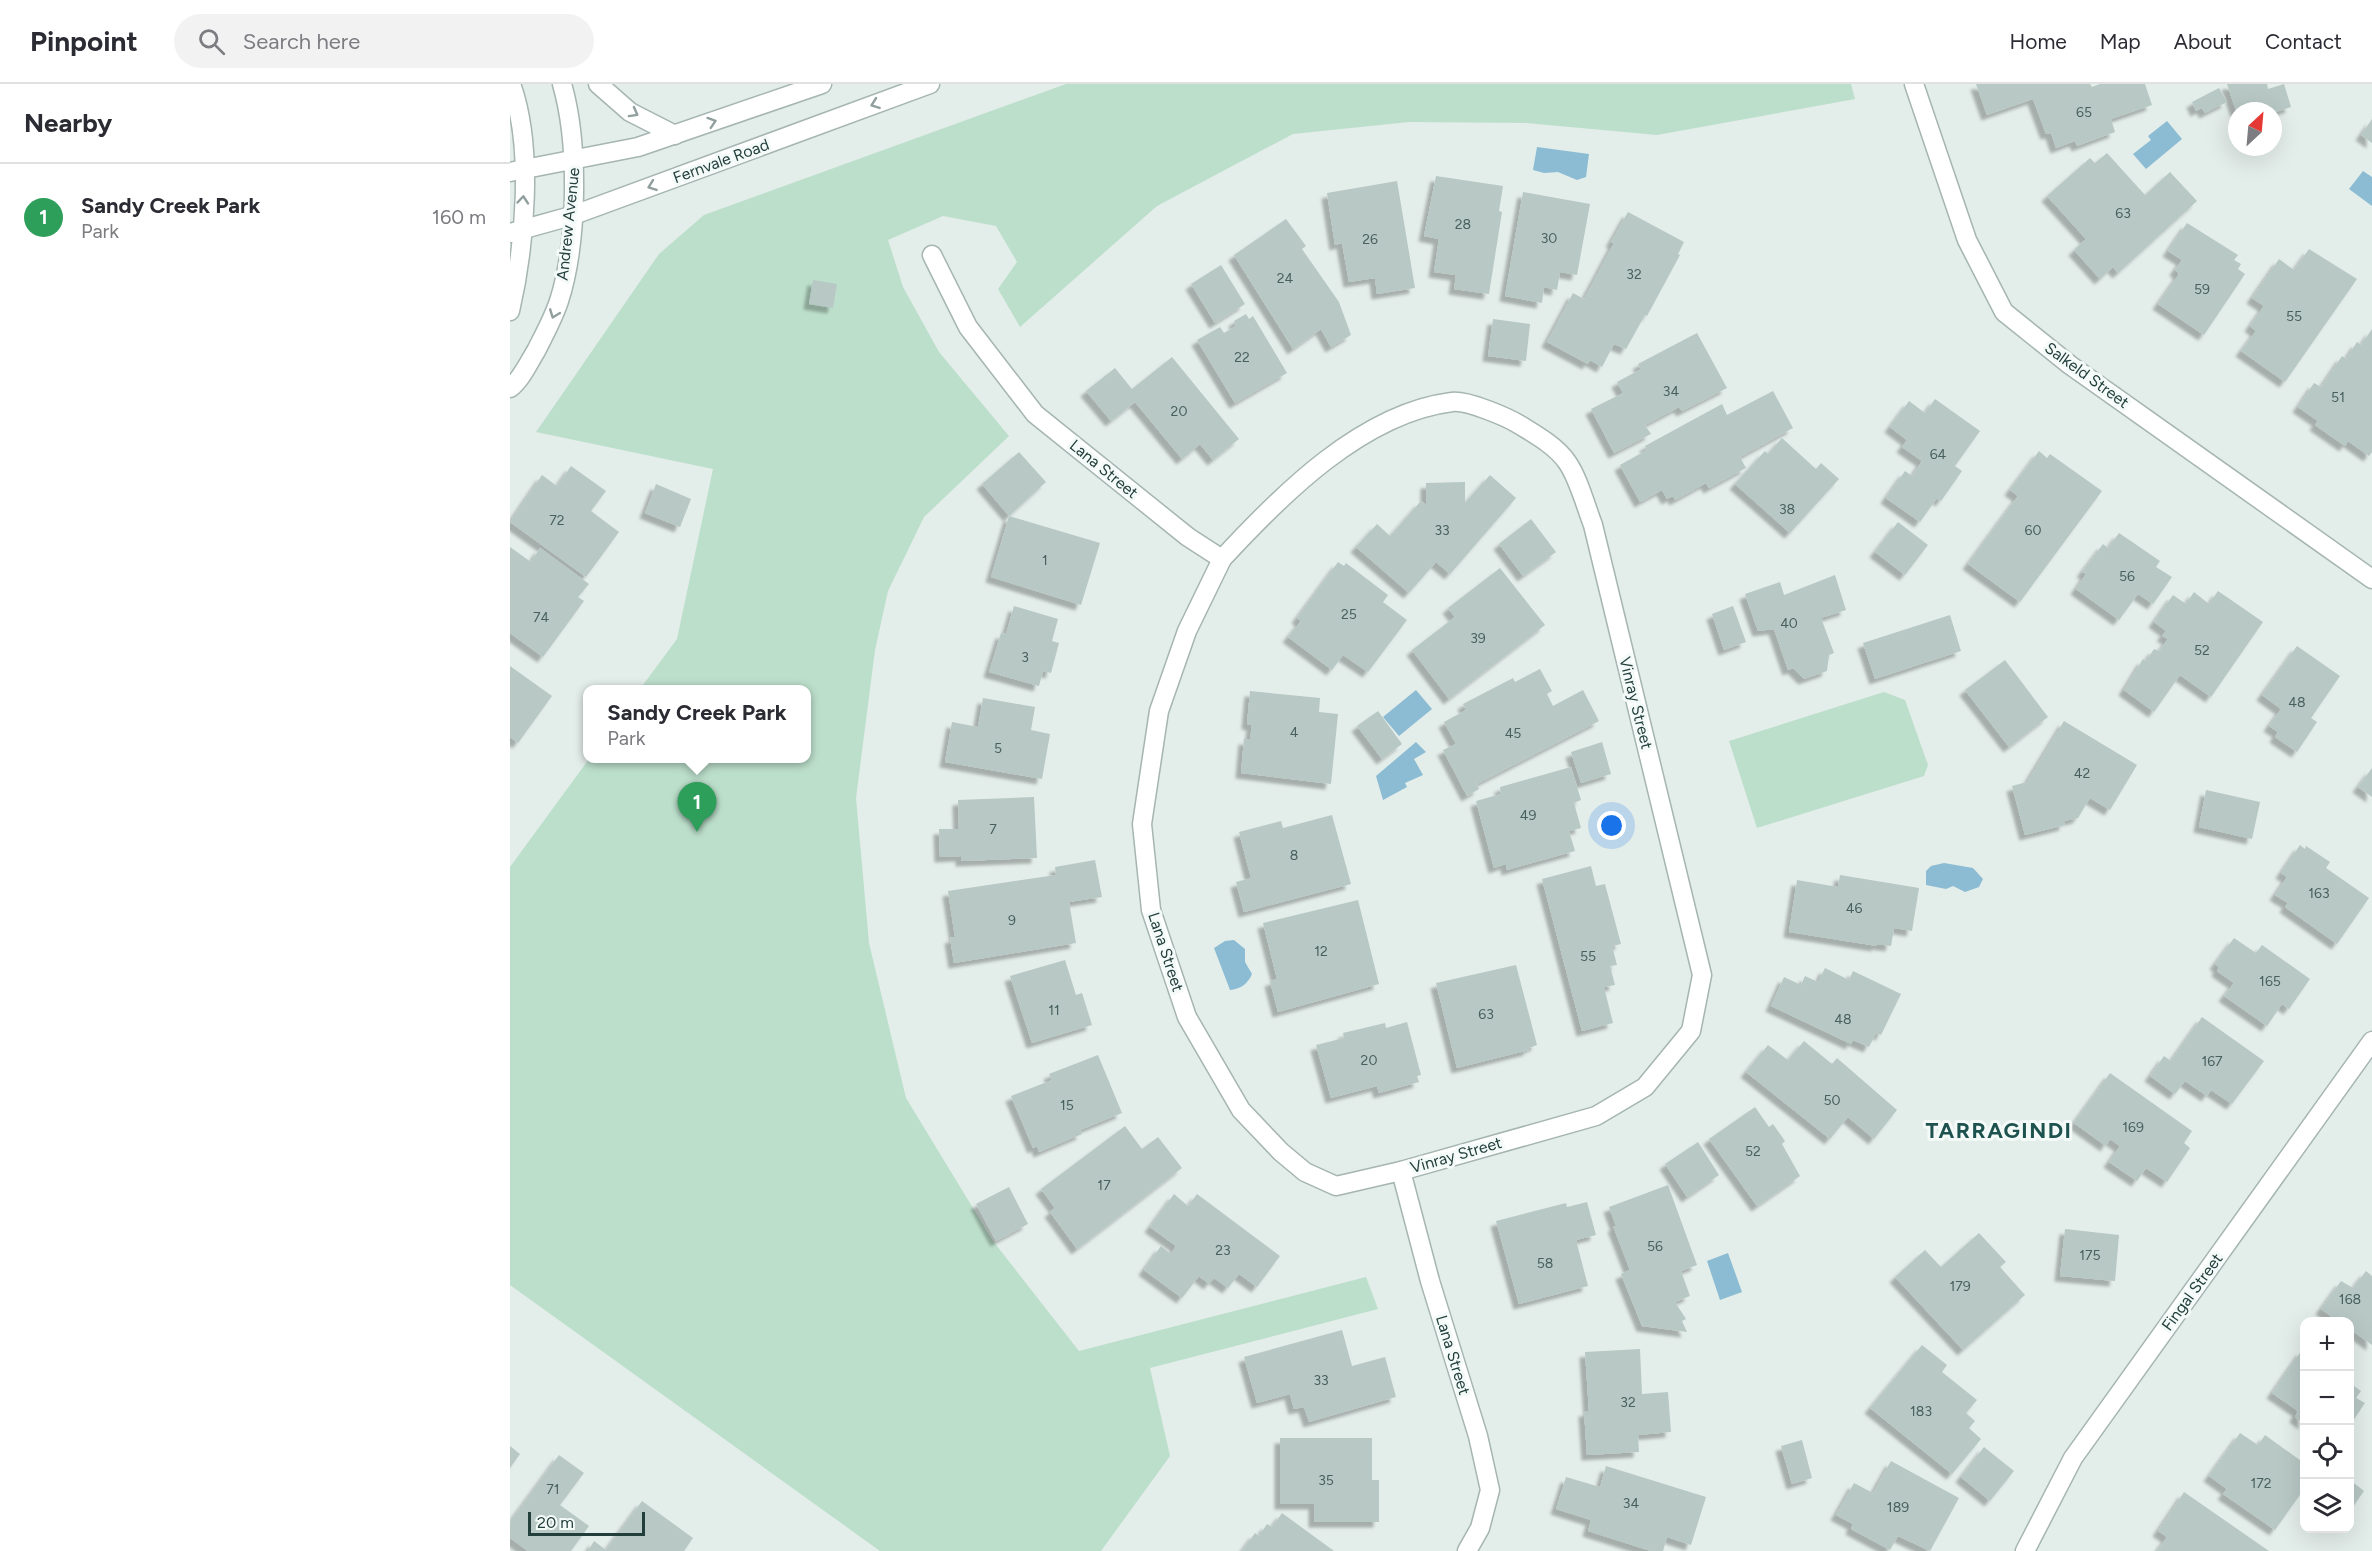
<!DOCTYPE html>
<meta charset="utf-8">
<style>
:root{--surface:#fff;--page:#f2f2f3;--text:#2b2b33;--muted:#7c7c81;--line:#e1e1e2;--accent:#d93025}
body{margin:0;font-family:Figtree,sans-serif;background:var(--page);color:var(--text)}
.controls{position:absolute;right:18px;bottom:18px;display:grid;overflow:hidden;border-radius:12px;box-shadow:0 6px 24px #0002}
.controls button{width:54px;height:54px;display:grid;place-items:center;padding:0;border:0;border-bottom:2px solid var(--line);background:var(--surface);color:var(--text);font:30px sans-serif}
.compass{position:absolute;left:1718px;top:18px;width:54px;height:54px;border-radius:50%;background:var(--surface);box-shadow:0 6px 24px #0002;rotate:26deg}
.scale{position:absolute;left:18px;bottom:15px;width:117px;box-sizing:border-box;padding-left:6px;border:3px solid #223f3c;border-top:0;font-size:16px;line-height:21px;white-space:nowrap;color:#223f3c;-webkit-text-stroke:4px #f4faf8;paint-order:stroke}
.you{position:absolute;left:1102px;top:742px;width:21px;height:21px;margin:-15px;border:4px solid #fff;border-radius:50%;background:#1a73e8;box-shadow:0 0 0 9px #1a73e833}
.badge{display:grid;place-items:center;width:39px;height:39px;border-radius:50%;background:var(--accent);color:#fff;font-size:20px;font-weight:700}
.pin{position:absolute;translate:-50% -50px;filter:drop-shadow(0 2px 3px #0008)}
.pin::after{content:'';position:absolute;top:32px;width:21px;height:18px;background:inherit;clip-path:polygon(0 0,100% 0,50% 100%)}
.popup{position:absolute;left:73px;top:601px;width:228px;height:78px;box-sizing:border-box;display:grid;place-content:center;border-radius:12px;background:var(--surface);filter:drop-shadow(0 2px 4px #0005);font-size:20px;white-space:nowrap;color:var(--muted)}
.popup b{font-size:22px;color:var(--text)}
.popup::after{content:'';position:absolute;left:50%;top:100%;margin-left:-12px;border:12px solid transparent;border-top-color:var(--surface)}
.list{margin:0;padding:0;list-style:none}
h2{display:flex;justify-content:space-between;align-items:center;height:78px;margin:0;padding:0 24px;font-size:26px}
h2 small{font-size:20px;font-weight:400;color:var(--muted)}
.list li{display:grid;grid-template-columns:39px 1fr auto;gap:18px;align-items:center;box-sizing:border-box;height:108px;padding:0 24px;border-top:2px solid var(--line)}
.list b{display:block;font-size:22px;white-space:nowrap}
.list p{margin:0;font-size:20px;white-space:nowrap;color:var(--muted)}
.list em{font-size:20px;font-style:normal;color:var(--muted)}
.icon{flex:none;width:33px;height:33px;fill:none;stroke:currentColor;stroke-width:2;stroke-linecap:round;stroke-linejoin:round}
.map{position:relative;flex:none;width:1862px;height:1467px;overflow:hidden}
header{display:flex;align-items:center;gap:36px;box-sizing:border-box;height:84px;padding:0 30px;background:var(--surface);border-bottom:2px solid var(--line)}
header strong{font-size:28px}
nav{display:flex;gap:33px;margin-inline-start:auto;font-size:21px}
.search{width:420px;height:54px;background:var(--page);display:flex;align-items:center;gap:15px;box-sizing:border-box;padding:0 21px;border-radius:33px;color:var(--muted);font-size:22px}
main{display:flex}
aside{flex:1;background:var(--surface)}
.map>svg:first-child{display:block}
.green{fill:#bcdfcb}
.water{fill:#8bbcd3}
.building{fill:#b8c8c4;filter:url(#shadow)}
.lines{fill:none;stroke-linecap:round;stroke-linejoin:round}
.minor-casing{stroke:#a5b5b2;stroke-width:21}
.minor{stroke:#fff;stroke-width:18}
.oneway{stroke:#909f9e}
.labels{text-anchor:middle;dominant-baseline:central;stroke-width:6;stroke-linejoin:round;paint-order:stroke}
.number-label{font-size:14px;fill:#48615e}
.street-label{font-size:16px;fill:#223f3c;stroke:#f4faf8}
.district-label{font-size:22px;font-weight:bold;letter-spacing:1.5px;fill:#1e524e;stroke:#f4faf8}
</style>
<header>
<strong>Pinpoint</strong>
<div class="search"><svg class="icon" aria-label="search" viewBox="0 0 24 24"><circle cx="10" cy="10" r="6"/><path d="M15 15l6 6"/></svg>Search here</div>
<nav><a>Home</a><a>Map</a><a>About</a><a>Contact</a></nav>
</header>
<main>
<aside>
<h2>Nearby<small></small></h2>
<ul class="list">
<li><span class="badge" style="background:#2e9e5b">1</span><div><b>Sandy Creek Park</b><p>Park</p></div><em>160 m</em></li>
</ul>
</aside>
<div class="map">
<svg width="1862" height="1467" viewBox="0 0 1862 1467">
<defs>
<filter id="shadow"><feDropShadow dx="-5.5" dy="5.5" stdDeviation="1.5" flood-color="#0004"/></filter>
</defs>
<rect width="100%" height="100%" fill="#e3edea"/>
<g class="green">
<polygon points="556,0 1341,0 1345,15 1147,51 1016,39 899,38 783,50 647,122 510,243 488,205 507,178 486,142 433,132 378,156 393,203 429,268 499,352 414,433 378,507 365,566 346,714 359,859 396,1014 483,1157 569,1267 856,1193 868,1225 640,1284 660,1372 591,1467 370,1467 0,1201 0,783 79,675 296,674 296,606 130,605 167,555 203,385 26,348 149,170 194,131"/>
<polygon points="1374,608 1395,616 1418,681 1414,692 1247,744 1219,657"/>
</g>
<g class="water">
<polygon points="1657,37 1672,55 1636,85 1623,70 1641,56 1638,52"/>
<polygon points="1027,63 1079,70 1076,93 1067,96 1048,88 1034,89 1023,86"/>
<polygon points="1853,87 1862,93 1862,122 1839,105"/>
<polygon points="906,606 922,625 889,652 873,633"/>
<polygon points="906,658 916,668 904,675 913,691 895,699 897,703 873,716 866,692"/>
<polygon points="1434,779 1463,784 1473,795 1469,803 1455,808 1443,802 1436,805 1416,801 1416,787 1421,782"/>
<path d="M724,856L735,865V878L742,890C738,900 730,905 720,906L704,864L715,857Z"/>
<polygon points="1218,1169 1232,1208 1210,1216 1197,1177"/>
</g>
<g class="building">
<polygon points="1466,0 1580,0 1582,3 1590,0 1635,0 1642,21 1601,35 1605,48 1567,62 1565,57 1546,64 1541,49 1536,50 1523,15 1477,31"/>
<polygon points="1717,0 1757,0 1758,5 1774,0 1781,23 1763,29 1763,27 1726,27"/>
<polygon points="1709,4 1717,18 1695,29 1692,24 1686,27 1682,18"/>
<polygon points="1862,35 1862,59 1851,51"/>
<polygon points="1597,69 1635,111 1660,88 1687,117 1608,189 1603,183 1590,195 1564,166 1576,155 1537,112 1580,74 1585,79"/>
<polygon points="926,92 993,102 989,127 992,128 979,210 944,205 946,191 924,188 929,155 914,152"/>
<polygon points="887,97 905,204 867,210 865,194 839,198 832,159 825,161 817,109"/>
<polygon points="1013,108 1080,120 1067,191 1050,188 1047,206 1034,203 1032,219 995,212"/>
<polygon points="1118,128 1174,158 1168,170 1170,171 1137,232 1135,231 1116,265 1104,260 1092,283 1080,276 1078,280 1037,258 1063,209 1074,215 1104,159 1101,158"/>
<polygon points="776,135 796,162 792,165 829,218 841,251 821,263 811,245 783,265 724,171"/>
<polygon points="1677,139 1728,171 1724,176 1731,180 1728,185 1735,190 1694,251 1648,220 1669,190 1665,186 1672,176 1658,167"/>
<polygon points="1799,165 1847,195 1775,298 1731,267 1746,247 1740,242 1754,222 1742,214 1769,175 1784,186"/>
<polygon points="711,181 735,220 705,239 681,200"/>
<polygon points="303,196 327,200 323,224 299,220"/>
<polygon points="736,230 739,235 743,232 777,289 725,319 687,256 710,243 714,249 726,242 724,237"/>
<polygon points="983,235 1020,240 1016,277 978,272"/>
<polygon points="1862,245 1862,368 1859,372 1838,357 1835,362 1805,341 1808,337 1788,323 1804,299 1811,303 1832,272 1836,275 1847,258 1851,261"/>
<polygon points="1187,249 1217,304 1172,327 1169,323 1135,341 1141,350 1104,369 1081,325 1113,309 1107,298 1131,285 1128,280"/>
<polygon points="662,273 729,355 703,376 690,360 672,375 625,318 601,337 576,307 605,284 622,305"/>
<polygon points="1263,307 1283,344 1230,373 1236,384 1199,404 1196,399 1165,416 1163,412 1157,415 1152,406 1130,418 1110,381 1137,366 1135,362 1212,320 1217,331"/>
<polygon points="1425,315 1470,347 1445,382 1452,387 1431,417 1427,414 1410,438 1376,414 1395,387 1402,392 1412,377 1392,363 1397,356 1380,343 1399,317 1415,329"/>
<polygon points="1272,354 1306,385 1311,379 1329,395 1280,449 1225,400 1255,367 1258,370"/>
<polygon points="1529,367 1537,374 1540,370 1592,407 1510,518 1458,480 1508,412 1500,406"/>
<polygon points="509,368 536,398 499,432 590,459 571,521 481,493 499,432 472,400"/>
<polygon points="61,382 96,407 81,427 109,448 76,493 0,438 32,391 47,402"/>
<polygon points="980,391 1006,414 940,490 926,478 899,509 846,463 867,440 880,452 911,417 916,421 916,399 955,398 955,419"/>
<polygon points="146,400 181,415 170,443 135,429"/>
<polygon points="1021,435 1046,468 1013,492 989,460"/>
<polygon points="1388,438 1418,461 1395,491 1365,468"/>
<polygon points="1609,449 1650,477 1646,483 1662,493 1643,520 1628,510 1609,536 1566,505 1576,490 1572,488 1593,460 1598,464"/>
<polygon points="0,463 21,478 30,464 79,500 68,513 74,517 33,573 0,549"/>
<polygon points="828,478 834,482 836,479 878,511 873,518 897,536 858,588 833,571 822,586 778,553 791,537 787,534"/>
<polygon points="990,484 1035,541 939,615 902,566 945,533 938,524"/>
<polygon points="1325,491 1336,526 1311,534 1324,569 1319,571 1317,587 1294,595 1283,584 1278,586 1264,545 1248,547 1235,510 1270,498 1274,511"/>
<polygon points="1708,507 1753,538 1701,613 1670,591 1644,628 1614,606 1633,575 1636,577 1644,565 1649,567 1658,555 1652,552 1656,547 1644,538 1663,511 1676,520 1684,508 1699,520"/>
<polygon points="504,522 548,535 542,557 549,559 541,589 533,587 529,602 479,588 491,549 496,550"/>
<polygon points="1223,522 1236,558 1214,566 1202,530"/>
<polygon points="1440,531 1451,567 1365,595 1353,559"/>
<polygon points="1787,562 1830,592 1801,634 1807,638 1787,668 1765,653 1768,648 1759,642 1771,625 1752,611"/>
<polygon points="1495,576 1538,633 1499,663 1455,606"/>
<polygon points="0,582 42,612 8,659 0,653"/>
<polygon points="1030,585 1042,607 1037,610 1043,622 1073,606 1089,637 967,700 969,705 957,712 933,666 946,660 934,638 956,626 953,620 1003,594 1005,598"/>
<polygon points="740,607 810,614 809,628 828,630 821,700 731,689 734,655 740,656 742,641 737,640"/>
<polygon points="473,614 525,623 521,646 540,650 532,695 435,678 442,638 468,643"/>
<polygon points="868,627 892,660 872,675 847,642"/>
<polygon points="1554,637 1627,681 1600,726 1580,714 1568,734 1554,737 1555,741 1515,751 1502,702 1517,698"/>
<polygon points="1092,658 1101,690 1071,699 1061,668"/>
<polygon points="1061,683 1071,716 1064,719 1071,744 1059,747 1065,767 997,786 996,780 984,784 966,717 991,710 990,703"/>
<polygon points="1862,684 1862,713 1848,703"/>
<polygon points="1696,706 1750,718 1742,755 1689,743"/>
<polygon points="524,713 527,774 451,777 451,772 430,773 429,745 449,745 448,716"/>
<polygon points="822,731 841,800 734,828 726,798 741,794 729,748 771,737 773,744"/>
<polygon points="1790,761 1795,765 1796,762 1820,778 1816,784 1859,814 1827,860 1775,823 1778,819 1765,811 1777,793 1771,789"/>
<polygon points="585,776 592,813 559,818 566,859 444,879 440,854 445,853 438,807 546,791 545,783"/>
<polygon points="1081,782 1086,802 1095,800 1111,860 1102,862 1107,881 1100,882 1105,901 1094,903 1103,939 1072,947 1032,795"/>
<polygon points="1330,791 1409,804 1402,847 1384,844 1381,862 1367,860 1367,862 1279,848 1287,796 1328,803"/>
<polygon points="848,816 869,900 768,928 760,897 767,895 753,839"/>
<polygon points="1724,854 1746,869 1752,861 1800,895 1779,925 1772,920 1757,942 1714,912 1724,899 1707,887 1709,883 1705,880"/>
<polygon points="555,876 566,911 572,909 582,941 522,959 500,892"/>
<polygon points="1006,881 1027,961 1019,964 1019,966 947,984 926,899"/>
<polygon points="1315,884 1339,896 1343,887 1391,910 1371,951 1366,949 1359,963 1343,956 1341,960 1261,922 1274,893 1291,901 1295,892 1308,898"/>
<polygon points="1692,933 1754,977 1722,1020 1701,1006 1697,1012 1675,997 1665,1010 1640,992 1654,972 1661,977"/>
<polygon points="897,938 911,991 907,992 909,998 869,1009 867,1002 821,1014 806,961 834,954 833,949 875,939 876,944"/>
<polygon points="1294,957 1322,980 1327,974 1387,1026 1364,1055 1338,1033 1320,1055 1236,988 1258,961 1278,976"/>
<polygon points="588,971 612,1029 570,1046 572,1050 529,1068 527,1062 523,1064 501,1012 542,996 539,990"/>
<polygon points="1600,989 1682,1047 1674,1059 1680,1064 1657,1098 1636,1084 1627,1097 1599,1078 1610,1062 1600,1055 1596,1062 1564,1039"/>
<polygon points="1245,1023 1259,1043 1263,1040 1275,1057 1272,1060 1290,1092 1247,1122 1199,1055"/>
<polygon points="615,1042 632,1065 648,1053 672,1084 567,1165 540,1128 545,1124 531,1105"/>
<polygon points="1188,1058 1209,1091 1177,1113 1155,1080"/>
<polygon points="1158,1101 1187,1181 1171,1187 1180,1212 1165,1218 1176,1235 1172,1237 1177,1248 1132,1242 1111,1190 1120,1186 1103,1142 1106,1142 1099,1123"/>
<polygon points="499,1103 518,1140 486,1157 466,1120"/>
<polygon points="664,1110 678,1122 687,1110 770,1172 747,1203 729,1190 718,1204 704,1194 699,1200 689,1192 672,1214 634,1186 651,1162 661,1170 666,1162 640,1143"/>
<polygon points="1077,1118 1086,1151 1066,1156 1078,1202 1009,1220 986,1137 1056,1119 1057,1123"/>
<polygon points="1555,1145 1609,1151 1605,1197 1550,1192"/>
<polygon points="1469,1149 1496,1178 1490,1183 1515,1211 1453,1266 1385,1193 1415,1166 1431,1183"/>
<polygon points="1856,1187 1862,1192 1862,1261 1840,1245 1840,1238 1829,1238 1811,1225 1831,1197 1843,1204"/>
<polygon points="832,1246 842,1282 875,1273 886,1313 799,1338 794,1323 784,1325 780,1310 747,1319 734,1273"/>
<polygon points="1412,1261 1437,1281 1432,1288 1467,1316 1456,1329 1465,1337 1459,1344 1471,1355 1442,1390 1360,1324"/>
<polygon points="1130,1265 1132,1310 1158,1308 1161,1348 1128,1351 1129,1368 1077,1371 1074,1327 1079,1327 1075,1268"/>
<polygon points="1792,1266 1794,1268 1794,1340 1785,1333 1788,1327 1762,1309"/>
<polygon points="1840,1299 1851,1307 1846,1314 1855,1319 1840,1341"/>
<polygon points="1730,1349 1748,1361 1755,1351 1794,1379 1794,1405 1765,1446 1713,1410 1717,1405 1699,1392"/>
<polygon points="770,1354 862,1354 862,1396 869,1396 869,1438 804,1438 804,1420 770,1420"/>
<polygon points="1292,1356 1302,1394 1282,1400 1271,1362"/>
<polygon points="0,1362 10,1370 0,1384"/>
<polygon points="1474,1363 1504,1387 1480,1417 1451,1393"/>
<polygon points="49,1371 74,1389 50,1421 79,1442 61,1467 18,1467 0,1454 0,1438"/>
<polygon points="1381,1377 1449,1414 1420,1467 1388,1452 1380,1466 1341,1445 1343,1440 1326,1431 1344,1399 1363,1409"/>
<polygon points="1096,1382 1196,1413 1181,1461 1157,1453 1153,1467 1141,1467 1078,1447 1081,1436 1046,1425 1056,1393 1090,1403"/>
<polygon points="1840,1396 1854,1407 1840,1427"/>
<polygon points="1674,1408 1759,1467 1647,1467 1657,1453 1648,1447"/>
<polygon points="132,1417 183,1454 174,1467 78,1467 84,1457 96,1466"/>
<polygon points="772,1429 824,1467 732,1467 745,1449 749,1452 757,1440 762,1443"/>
</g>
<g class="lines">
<defs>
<g id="minor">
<polyline points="88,0 120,28 165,51"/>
<polyline points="1404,0 1457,156 1494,228 1560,281 1862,495"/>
<polyline points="0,88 128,63 312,0"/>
<polyline points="0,149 61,132 420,0"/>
<polyline points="422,171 458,243 525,330 678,453 712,475 677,547 649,627 632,740 641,826 677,933 731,1026 771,1068 795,1088 826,1102 891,1087 920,1197 968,1352 980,1406 970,1444 957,1467"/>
<path d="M0,227C15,162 24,63 1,0"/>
<path d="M0,304C11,296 19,278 26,267C34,251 43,235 49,217C68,158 69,59 52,0"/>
<path d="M712,475C770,412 852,329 942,318C957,316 997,333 1010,341C1026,351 1046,362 1057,378C1068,393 1076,423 1083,441L1192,891L1181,947L1135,1003L1086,1032L891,1087"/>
<polyline points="1515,1467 1563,1374 1862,957"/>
</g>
</defs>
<use href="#minor" class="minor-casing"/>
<use href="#minor" class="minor"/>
</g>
<defs><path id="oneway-chevron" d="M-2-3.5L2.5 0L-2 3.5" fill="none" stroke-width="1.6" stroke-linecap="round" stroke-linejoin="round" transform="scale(1.5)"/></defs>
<g class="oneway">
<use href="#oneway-chevron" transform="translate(365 20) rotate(160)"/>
<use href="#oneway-chevron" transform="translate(124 29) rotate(29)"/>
<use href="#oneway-chevron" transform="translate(202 38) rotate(-18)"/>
<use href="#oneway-chevron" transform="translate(142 102) rotate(160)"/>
<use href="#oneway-chevron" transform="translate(13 116) rotate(-85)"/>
<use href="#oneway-chevron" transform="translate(44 230) rotate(111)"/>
</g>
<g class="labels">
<g class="number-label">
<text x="1574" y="28">65</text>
<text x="1613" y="129">63</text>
<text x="953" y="140">28</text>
<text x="1039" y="154">30</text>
<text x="860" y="155">26</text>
<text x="1124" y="190">32</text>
<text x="775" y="194">24</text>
<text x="1692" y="205">59</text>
<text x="1784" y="232">55</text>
<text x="732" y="273">22</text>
<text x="1161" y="307">34</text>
<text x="1828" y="313">51</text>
<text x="669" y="327">20</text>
<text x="1428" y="370">64</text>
<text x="1277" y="425">38</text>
<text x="47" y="436">72</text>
<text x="932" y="446">33</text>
<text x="1523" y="446">60</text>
<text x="535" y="476">1</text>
<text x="1617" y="492">56</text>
<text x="839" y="530">25</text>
<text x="31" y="533">74</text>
<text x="1279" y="539">40</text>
<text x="968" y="554">39</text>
<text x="1692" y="566">52</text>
<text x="515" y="573">3</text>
<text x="1787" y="618">48</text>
<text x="784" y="648">4</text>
<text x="1003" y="649">45</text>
<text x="488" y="664">5</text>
<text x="1572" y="689">42</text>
<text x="1018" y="731">49</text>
<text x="483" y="745">7</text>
<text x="784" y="771">8</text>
<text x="1809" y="809">163</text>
<text x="1344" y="824">46</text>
<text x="502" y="836">9</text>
<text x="811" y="867">12</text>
<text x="1078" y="872">55</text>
<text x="1760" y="897">165</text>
<text x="544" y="926">11</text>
<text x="976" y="930">63</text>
<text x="1333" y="935">48</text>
<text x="859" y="976">20</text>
<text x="1702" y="977">167</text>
<text x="1322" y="1016">50</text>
<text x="557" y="1021">15</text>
<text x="1623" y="1043">169</text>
<text x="1243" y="1067">52</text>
<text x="594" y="1101">17</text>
<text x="1145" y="1162">56</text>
<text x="713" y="1166">23</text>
<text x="1580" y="1171">175</text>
<text x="1035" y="1179">58</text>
<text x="1450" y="1202">179</text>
<text x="1840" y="1215">168</text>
<text x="811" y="1296">33</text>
<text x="1118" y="1318">32</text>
<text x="1411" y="1327">183</text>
<text x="816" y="1396">35</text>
<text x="1751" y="1399">172</text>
<text x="43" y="1405">71</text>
<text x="1121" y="1419">34</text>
<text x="1388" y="1423">189</text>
</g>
<g class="street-label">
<text transform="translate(211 77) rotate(-20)">Fernvale Road</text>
<text transform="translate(58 140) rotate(-84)">Andrew Avenue</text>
<text transform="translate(1577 291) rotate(36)">Salkeld Street</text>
<text transform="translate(594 385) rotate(39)">Lana Street</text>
<text transform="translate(1126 619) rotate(76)">Vinray Street</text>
<text transform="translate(656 868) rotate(72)">Lana Street</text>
<text transform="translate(946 1071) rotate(-16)">Vinray Street</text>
<text transform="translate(1682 1208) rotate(-54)">Fingal Street</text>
<text transform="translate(943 1271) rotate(73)">Lana Street</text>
</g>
<g class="district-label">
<text x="1489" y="1046">TARRAGINDI</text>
</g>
</g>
</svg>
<div class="controls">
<button>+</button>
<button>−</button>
<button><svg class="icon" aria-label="locate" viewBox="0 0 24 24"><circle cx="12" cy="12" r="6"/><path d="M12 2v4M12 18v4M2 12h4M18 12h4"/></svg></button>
<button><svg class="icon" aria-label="layers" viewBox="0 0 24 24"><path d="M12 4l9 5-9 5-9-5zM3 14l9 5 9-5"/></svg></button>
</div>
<svg class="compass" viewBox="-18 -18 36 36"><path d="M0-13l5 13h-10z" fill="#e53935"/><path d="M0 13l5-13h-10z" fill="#7c7c81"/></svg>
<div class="scale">20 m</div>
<div class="you"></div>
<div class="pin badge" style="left:187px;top:748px;background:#2e9e5b">1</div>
<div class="popup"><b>Sandy Creek Park</b>Park</div>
</div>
</main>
